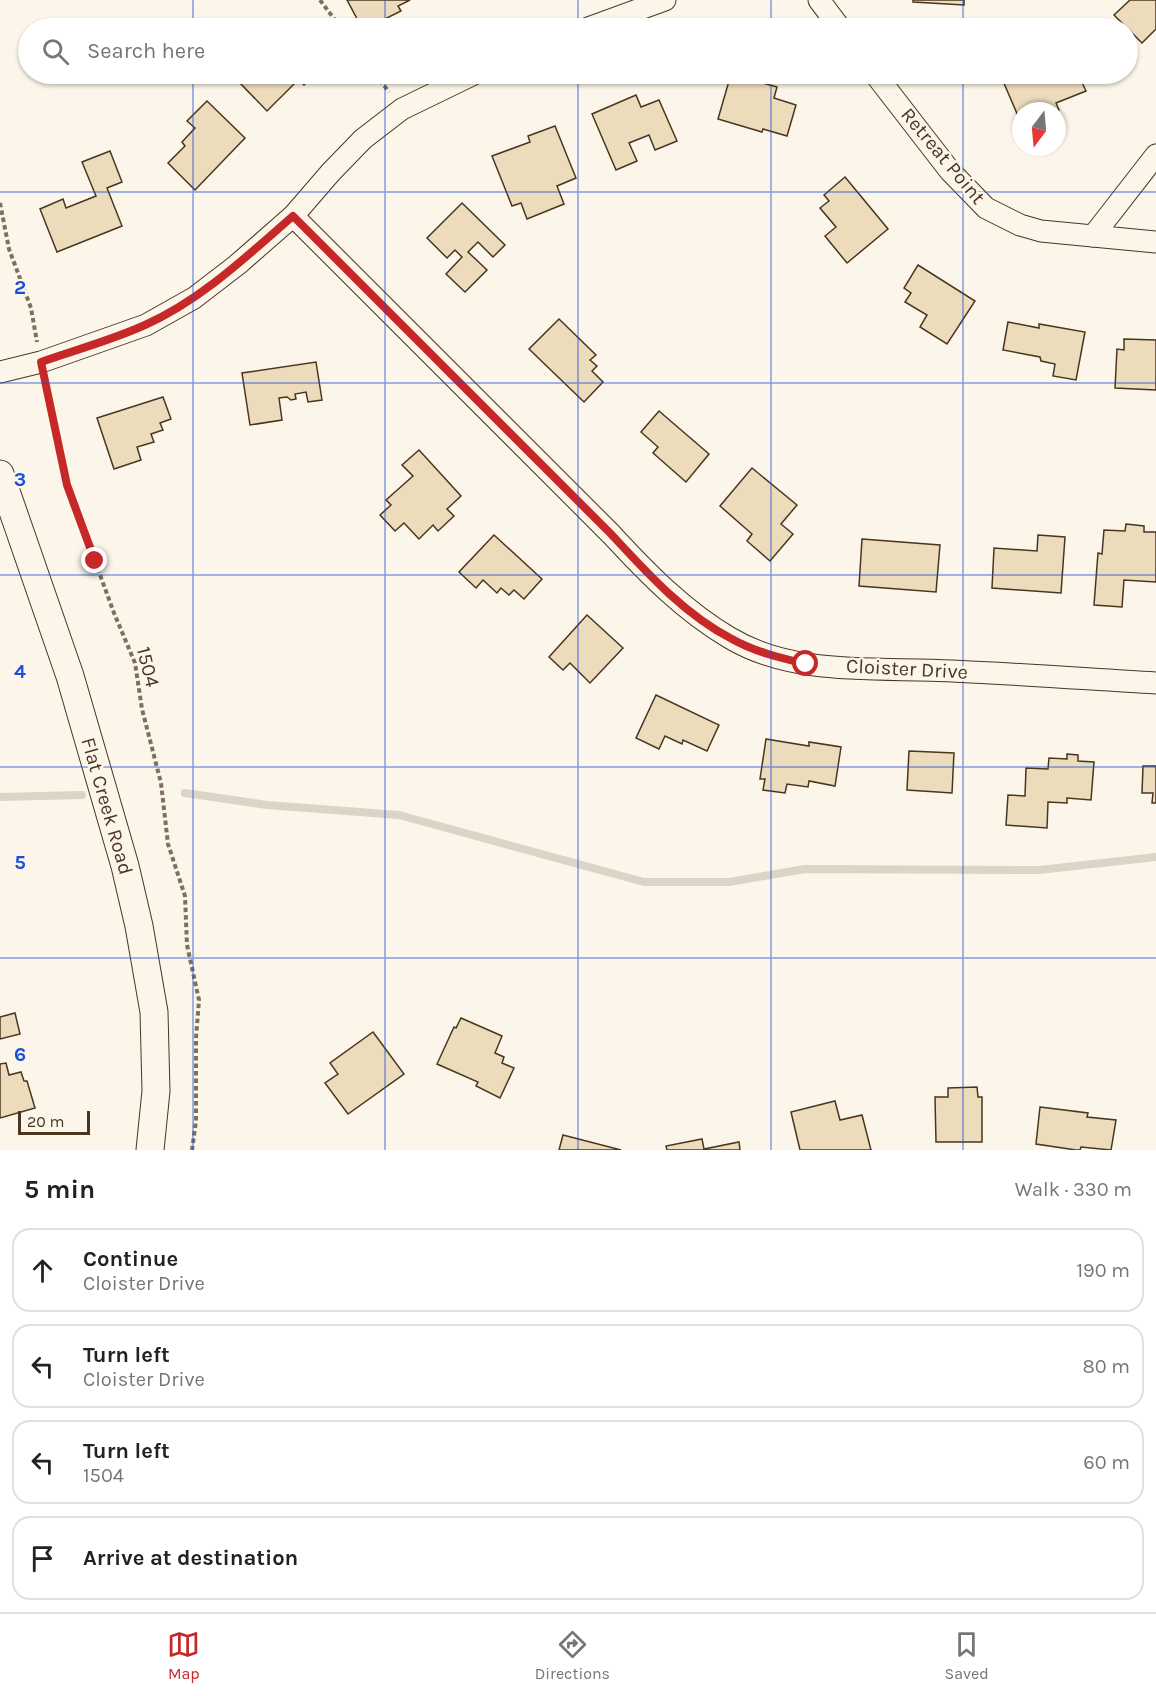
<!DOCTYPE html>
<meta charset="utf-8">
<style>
:root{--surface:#fff;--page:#f2f2f2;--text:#222;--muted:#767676;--line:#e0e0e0;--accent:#c62828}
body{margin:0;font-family:Karla,sans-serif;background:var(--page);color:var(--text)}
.compass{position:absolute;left:1012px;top:102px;width:54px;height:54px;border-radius:50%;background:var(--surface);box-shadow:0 2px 4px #0004;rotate:196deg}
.scale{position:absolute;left:18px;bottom:15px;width:72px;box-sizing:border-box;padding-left:6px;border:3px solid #4a3520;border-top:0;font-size:16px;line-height:21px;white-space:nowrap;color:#4a3520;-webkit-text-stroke:4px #fbf6e9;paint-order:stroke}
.stop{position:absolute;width:18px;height:18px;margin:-14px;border:4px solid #c62828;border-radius:50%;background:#fff}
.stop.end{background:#c62828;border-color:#fff;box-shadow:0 2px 6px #0008}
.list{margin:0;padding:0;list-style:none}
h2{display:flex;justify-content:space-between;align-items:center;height:78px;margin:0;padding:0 24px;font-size:26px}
h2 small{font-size:20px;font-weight:400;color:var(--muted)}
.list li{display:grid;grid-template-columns:39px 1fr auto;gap:18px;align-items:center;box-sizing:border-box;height:84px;margin:0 12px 12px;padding:0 12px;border:2px solid var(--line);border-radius:18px}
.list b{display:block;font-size:22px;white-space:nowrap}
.list p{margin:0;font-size:20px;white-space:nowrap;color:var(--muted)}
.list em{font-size:20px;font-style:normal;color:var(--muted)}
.icon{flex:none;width:33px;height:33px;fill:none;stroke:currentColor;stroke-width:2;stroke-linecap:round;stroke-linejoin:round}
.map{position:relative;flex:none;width:1156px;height:1150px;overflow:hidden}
.search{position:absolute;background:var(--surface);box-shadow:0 2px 4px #0004;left:18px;right:18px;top:18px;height:66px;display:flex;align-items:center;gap:15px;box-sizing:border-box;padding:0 21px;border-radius:33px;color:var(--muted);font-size:22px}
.sheet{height:462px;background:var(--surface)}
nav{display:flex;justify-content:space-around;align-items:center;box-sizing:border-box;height:84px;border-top:2px solid var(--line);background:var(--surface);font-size:16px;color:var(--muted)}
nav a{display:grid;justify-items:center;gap:3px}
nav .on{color:var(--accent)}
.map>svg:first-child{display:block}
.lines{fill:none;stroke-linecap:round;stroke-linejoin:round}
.stream{stroke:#dcd4c6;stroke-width:8}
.building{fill:#ecdcbc;stroke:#4a3520;stroke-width:1.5}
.minor-casing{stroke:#4a3520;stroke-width:23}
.tertiary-casing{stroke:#4a3520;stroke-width:29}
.path{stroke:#7f6f5c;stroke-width:4;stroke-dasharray:4.5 3;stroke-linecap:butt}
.minor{stroke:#fbf6e9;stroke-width:21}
.tertiary{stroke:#fbf6e9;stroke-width:27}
.route{stroke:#c62828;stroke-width:8}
.grid{fill:none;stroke:#1d4ed8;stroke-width:1.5;stroke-opacity:0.55}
.labels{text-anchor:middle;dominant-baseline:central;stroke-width:4.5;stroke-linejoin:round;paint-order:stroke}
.street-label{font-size:20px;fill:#4a3520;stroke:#fbf6e9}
.grid-label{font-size:20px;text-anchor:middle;font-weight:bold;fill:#1d4ed8;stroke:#fbf6e9;stroke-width:4.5;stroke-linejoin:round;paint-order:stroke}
</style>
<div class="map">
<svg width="1156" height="1150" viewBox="0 0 1156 1150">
<rect width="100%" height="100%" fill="#fbf6e9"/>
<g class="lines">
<g class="stream">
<polyline points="185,793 267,805 399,815 644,882 729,882 805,869 1039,870 1156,857"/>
<polyline points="0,797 82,795"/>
</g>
</g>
<g class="building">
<polygon points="347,0 410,0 398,6 401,11 367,28 362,28"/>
<polygon points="913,0 964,0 964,5 913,2"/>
<polygon points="1130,0 1156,0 1156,29 1142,43 1114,15"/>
<polygon points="248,74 315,74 304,85 299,79 267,111 239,82"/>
<polygon points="731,74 777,87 774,98 796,105 787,136 763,129 762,132 718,119"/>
<polygon points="1000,74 1078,74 1086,91 1056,103 1059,110 1056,111 1044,111 1041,106 1029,111 1021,111 1021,114 1018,116"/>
<polygon points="636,95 641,107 659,100 677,141 655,150 649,135 629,143 637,161 616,170 592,114"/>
<polygon points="207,101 245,138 195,190 168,163 185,146 182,142 195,128 187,121"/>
<polygon points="555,126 576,178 557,186 564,204 527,219 521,203 512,206 492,156 530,142 528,136"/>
<polygon points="110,151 122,182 107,188 122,226 57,252 40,209 63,199 66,208 96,196 82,162"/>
<polygon points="845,177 888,229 847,263 825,236 836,227 820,208 829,201 824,195"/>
<polygon points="462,203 505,245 493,257 478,242 468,252 487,270 465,292 446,274 462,257 455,250 447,258 427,238"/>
<polygon points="918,265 975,301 947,344 920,327 927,315 905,302 911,293 904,288"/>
<polygon points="559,319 596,355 590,360 597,366 592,371 603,382 584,402 529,349"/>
<polygon points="1008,322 1039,328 1039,324 1085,332 1076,380 1053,376 1055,364 1041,361 1040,357 1003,350"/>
<polygon points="1124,339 1156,340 1156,390 1115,388 1117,349 1124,350"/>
<polygon points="316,362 322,400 308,402 306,392 295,394 296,399 291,400 287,397 279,398 282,420 250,425 242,373"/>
<polygon points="163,397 171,419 160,423 163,430 151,434 154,442 137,447 141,460 114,469 97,418"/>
<polygon points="659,411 709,454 686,482 653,453 658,447 641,432"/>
<polygon points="419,450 461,496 447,509 454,516 438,531 433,525 419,539 404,523 395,531 380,515 391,505 386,500 413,476 402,465"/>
<polygon points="752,468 797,505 781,524 793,534 770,561 747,541 752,534 720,506"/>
<polygon points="1126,524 1144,526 1144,532 1156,532 1156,582 1124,580 1122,607 1094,605 1098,553 1102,554 1104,530 1125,531"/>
<polygon points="494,535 542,579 524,599 514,590 509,595 501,588 497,593 483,580 476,588 459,572"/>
<polygon points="1038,535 1065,537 1061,593 992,588 994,548 1037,551"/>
<polygon points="862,539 940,545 936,592 859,586"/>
<polygon points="587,615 623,648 590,683 570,663 563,670 549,657"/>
<polygon points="656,695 719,725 707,751 683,740 682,744 665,736 659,749 636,738"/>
<polygon points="766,739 809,746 809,742 841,747 835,786 809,781 808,787 787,784 785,793 763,790 765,779 760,779"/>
<polygon points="909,751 954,753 952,793 907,790"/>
<polygon points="1067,754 1078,755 1078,761 1094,762 1091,800 1067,798 1067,803 1048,802 1047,828 1006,825 1008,795 1025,796 1026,768 1048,769 1049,758 1067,759"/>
<polygon points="1143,766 1156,766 1156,803 1152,803 1153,793 1142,793"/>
<polygon points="15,1013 20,1034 0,1039 0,1017"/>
<polygon points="461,1018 502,1036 495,1053 504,1057 502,1063 514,1068 500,1098 476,1086 478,1082 437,1064 454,1027 456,1028"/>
<polygon points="373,1032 404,1074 348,1114 325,1083 338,1074 330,1063"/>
<polygon points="6,1063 9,1075 21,1072 24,1081 27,1081 35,1108 0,1118 0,1064"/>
<polygon points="977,1087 978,1097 982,1097 982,1142 936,1142 935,1097 948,1097 948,1088"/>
<polygon points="835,1101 840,1120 862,1115 871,1150 800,1150 791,1112"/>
<polygon points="1040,1107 1088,1113 1087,1117 1116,1120 1111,1150 1081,1147 1080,1150 1076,1150 1036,1144"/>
<polygon points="563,1135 621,1150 559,1150"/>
<polygon points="702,1139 704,1149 739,1142 740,1150 667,1150 666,1146"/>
</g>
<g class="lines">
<defs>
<g id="minor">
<polyline points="819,0 840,28"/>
<polyline points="588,28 665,0"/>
<polyline points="875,74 950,171 986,208 1020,225 1041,231 1093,236"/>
<polyline points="1156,155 1093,236 1156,242"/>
<path d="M293,216L611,534C647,573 684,611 730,638C795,677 880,667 952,671C1020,674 1088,679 1156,683"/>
<polyline points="0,372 41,362 146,325 194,298 237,265 293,216 331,172 363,139 402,109 474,74"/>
</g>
<polyline id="tertiary" points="0,474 70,676 125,866 139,926 154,1012 156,1091 150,1150"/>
</defs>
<use href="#minor" class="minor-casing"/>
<use href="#tertiary" class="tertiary-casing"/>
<g class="path">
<polyline points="320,0 341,28"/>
<polyline points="375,74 389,92"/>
<polyline points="0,203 9,249 31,308 37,342"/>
<polyline points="45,381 67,485 114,613 135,663 142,709 161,783 168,844 185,896 187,945 199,1000 196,1038 196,1121 192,1150"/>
</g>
<use href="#minor" class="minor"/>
<use href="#tertiary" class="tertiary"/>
</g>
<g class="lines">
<path class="route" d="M95,561L67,485L41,362C75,350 112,340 145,325C201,300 247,256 293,216L611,534C647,573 685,615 732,639C755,652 781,658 806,664"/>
</g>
<path class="grid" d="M193,0V28M385,0V28M578,0V28M771,0V28M963,0V28M193,74V1150M385,74V1150M578,74V1150M771,74V1150M963,74V1150M0,192H1156M0,383H1156M0,575H1156M0,767H1156M0,958H1156"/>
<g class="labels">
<g class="street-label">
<text transform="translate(943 156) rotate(50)">Retreat Point</text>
<text transform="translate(148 667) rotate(76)">1504</text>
<text transform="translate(907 669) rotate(3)">Cloister Drive</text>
<text transform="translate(107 806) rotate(74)">Flat Creek Road</text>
</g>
</g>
<g class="grid-label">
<text x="20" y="294">2</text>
<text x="20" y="486">3</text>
<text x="20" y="678">4</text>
<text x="20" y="869">5</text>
<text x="20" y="1061">6</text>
</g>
</svg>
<svg class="compass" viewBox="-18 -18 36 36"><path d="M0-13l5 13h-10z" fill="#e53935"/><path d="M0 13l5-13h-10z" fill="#767676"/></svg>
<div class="scale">20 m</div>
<div class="stop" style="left:806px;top:664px"></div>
<div class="stop end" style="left:95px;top:561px"></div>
<div class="search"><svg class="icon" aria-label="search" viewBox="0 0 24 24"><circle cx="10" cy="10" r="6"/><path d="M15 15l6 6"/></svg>Search here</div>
</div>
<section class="sheet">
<h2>5 min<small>Walk · 330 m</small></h2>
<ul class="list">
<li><svg class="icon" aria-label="ahead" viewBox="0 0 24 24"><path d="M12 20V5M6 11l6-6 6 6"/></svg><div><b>Continue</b><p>Cloister Drive</p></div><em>190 m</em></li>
<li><svg class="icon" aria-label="left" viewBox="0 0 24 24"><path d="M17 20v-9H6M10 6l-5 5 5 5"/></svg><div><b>Turn left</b><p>Cloister Drive</p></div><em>80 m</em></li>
<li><svg class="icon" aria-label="left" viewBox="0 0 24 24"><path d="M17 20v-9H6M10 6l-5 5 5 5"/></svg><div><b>Turn left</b><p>1504</p></div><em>60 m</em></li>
<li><svg class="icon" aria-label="arrive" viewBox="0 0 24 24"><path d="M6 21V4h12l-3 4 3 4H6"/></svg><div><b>Arrive at destination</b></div></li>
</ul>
</section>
<nav>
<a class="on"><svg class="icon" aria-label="map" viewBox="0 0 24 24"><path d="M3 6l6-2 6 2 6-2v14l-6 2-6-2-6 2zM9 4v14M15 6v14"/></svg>Map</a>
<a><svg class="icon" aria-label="directions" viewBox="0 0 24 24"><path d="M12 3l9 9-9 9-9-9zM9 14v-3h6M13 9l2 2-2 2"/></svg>Directions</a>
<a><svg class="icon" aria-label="saved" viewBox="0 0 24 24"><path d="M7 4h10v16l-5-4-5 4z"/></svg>Saved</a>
</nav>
